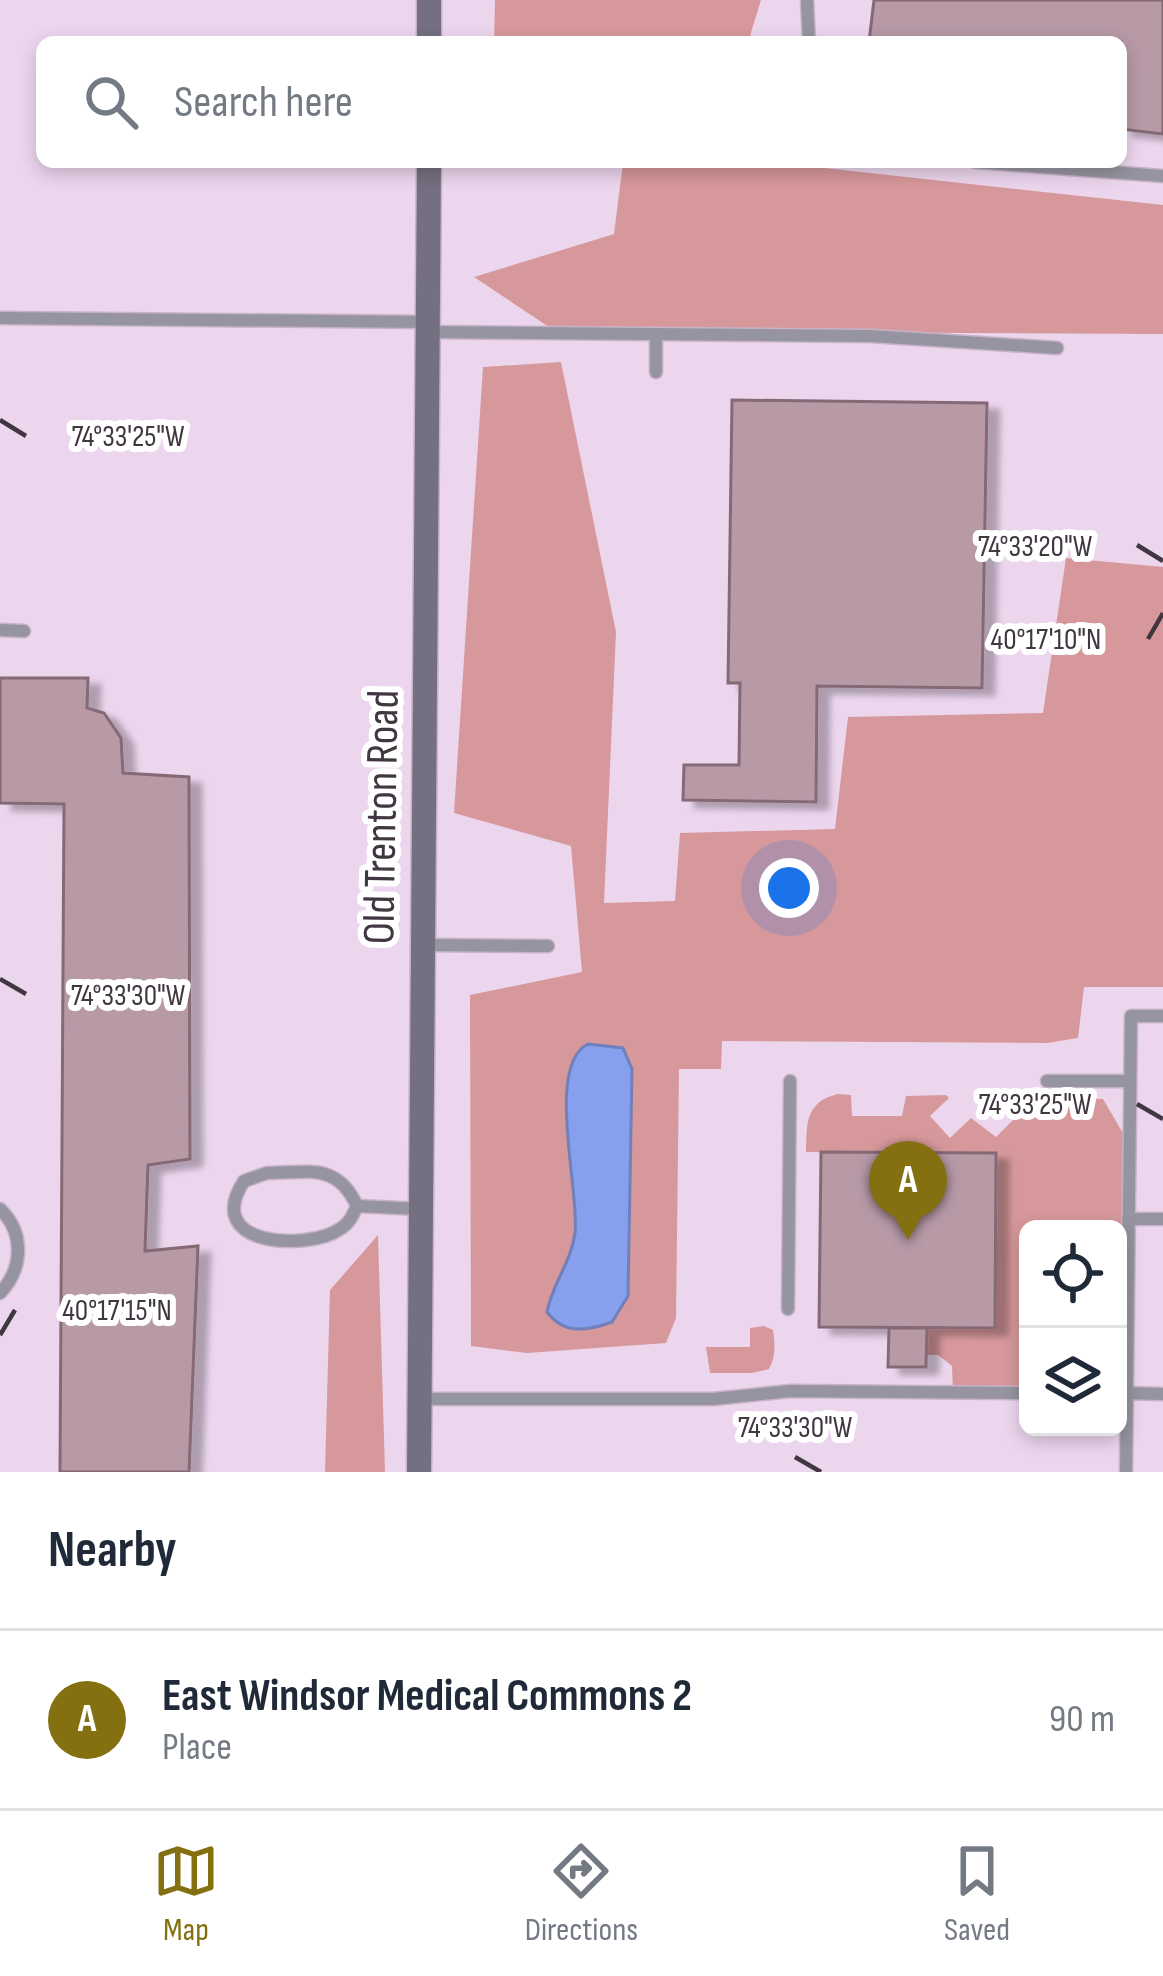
<!DOCTYPE html>
<meta charset="utf-8">
<style>
:root{--surface:#fff;--page:#f2f2f3;--text:#1f2937;--muted:#747a83;--line:#e0e1e3;--accent:#847010}
body{margin:0;font-family:"Sofia Sans Condensed",sans-serif;background:var(--page);color:var(--text)}
.controls{position:absolute;right:36px;bottom:36px;display:grid;overflow:hidden;border-radius:18px;box-shadow:0 6px 18px #0003}
.controls button{width:108px;height:108px;display:grid;place-items:center;padding:0;border:0;border-bottom:3px solid var(--line);background:var(--surface);color:var(--text);font:60px sans-serif}
.you{position:absolute;left:789px;top:888px;width:42px;height:42px;margin:-30px;border:9px solid #fff;border-radius:50%;background:#1a73e8;box-shadow:0 0 0 18px #1a73e833}
.badge{display:grid;place-items:center;width:78px;height:78px;border-radius:50%;background:var(--accent);color:#fff;font-size:39px;font-weight:700}
.pin{position:absolute;translate:-50% -99px;filter:drop-shadow(0 3px 6px #0008)}
.pin::after{content:'';position:absolute;top:63px;width:42px;height:36px;background:inherit;clip-path:polygon(0 0,100% 0,50% 100%)}
.list{margin:0;padding:0;list-style:none}
h2{display:flex;justify-content:space-between;align-items:center;height:156px;margin:0;padding:0 48px;font-size:51px}
h2 small{font-size:39px;font-weight:400;color:var(--muted)}
.list li{display:grid;grid-template-columns:78px 1fr auto;gap:36px;align-items:center;box-sizing:border-box;height:180px;padding:0 48px;border-top:3px solid var(--line)}
.list b{display:block;font-size:45px;white-space:nowrap}
.list p{margin:0;font-size:39px;white-space:nowrap;color:var(--muted)}
.list em{font-size:39px;font-style:normal;color:var(--muted)}
.icon{flex:none;width:66px;height:66px;fill:none;stroke:currentColor;stroke-width:2;stroke-linecap:round;stroke-linejoin:round}
.map{position:relative;flex:none;width:1163px;height:1472px;overflow:hidden}
.search{position:absolute;background:var(--surface);box-shadow:0 6px 18px #0003;left:36px;right:36px;top:36px;height:132px;display:flex;align-items:center;gap:30px;box-sizing:border-box;padding:0 42px;border-radius:18px;color:var(--muted);font-size:45px}
.sheet{height:336px;background:var(--surface)}
nav{display:flex;justify-content:space-around;align-items:center;box-sizing:border-box;height:168px;border-top:3px solid var(--line);background:var(--surface);font-size:33px;color:var(--muted)}
nav a{display:grid;justify-items:center;gap:6px}
nav .on{color:var(--accent)}
.map>svg:first-child{display:block}
.green{fill:#d7989b}
.water{fill:#86a0ee;stroke:#7180ba;stroke-width:3}
.building{fill:#b89aa7;stroke:#856975;stroke-width:3;filter:url(#shadow)}
.lines{fill:none;stroke-linecap:round;stroke-linejoin:round}
.lane-casing{stroke:#c6b3c8;stroke-width:15}
.secondary-casing{stroke:#c6b3c8;stroke-width:27}
.lane{stroke:#9694a0;stroke-width:12}
.secondary{stroke:#747081;stroke-width:24}
.ticks{fill:none;stroke:#403741;stroke-width:4.5}
.labels{text-anchor:middle;dominant-baseline:central;stroke-width:12;stroke-linejoin:round;paint-order:stroke}
.street-label{font-size:45px;fill:#403741;stroke:#fff}
.ticks-label{font-size:30px;text-anchor:middle;fill:#403741;stroke:#fff;stroke-width:12;stroke-linejoin:round;paint-order:stroke}
</style>
<div class="map">
<svg width="1163" height="1472" viewBox="0 0 1163 1472">
<defs>
<filter id="shadow"><feDropShadow dx="12" dy="7" stdDeviation="3" flood-color="#0004"/></filter>
</defs>
<rect width="100%" height="100%" fill="#ecd6ee"/>
<g class="green">
<polygon points="495,0 761,0 748,42 494,42"/>
<polygon points="623,162 795,162 797,165 1163,205 1163,334 555,331 474,277 614,234"/>
<polygon points="561,362 616,632 604,903 675,901 680,833 835,829 848,717 1043,713 1066,558 1163,567 1163,987 1084,987 1078,1038 1047,1043 722,1041 721,1069 679,1069 676,1318 666,1343 527,1353 471,1346 470,995 582,972 571,846 454,813 483,367"/>
<path d="M838,1094L851,1095L852,1116H902L906,1096L946,1095L949,1098L930,1116L950,1138L971,1118L996,1137L1036,1097L1103,1099L1124,1135L1125,1393H1118V1229H1028V1393H953L952,1366L938,1355H926L927,1328H995L996,1154L806,1152C807,1123 805,1102 838,1094Z"/>
<polygon points="378,1235 385,1472 325,1472 330,1290"/>
<path d="M764,1326L773,1330C775,1343 776,1357 769,1369L752,1373H710L706,1347H750V1328Z"/>
</g>
<path class="water" d="M588,1044L623,1048L632,1069L628,1296L612,1322C587,1331 564,1335 547,1312C552,1284 571,1263 575,1233C580,1191 545,1065 588,1044Z"/>
<g class="building">
<polygon points="874,0 1163,0 1163,134 1121,129 1121,42 869,42"/>
<polygon points="732,400 987,403 982,688 817,686 816,802 683,800 684,765 739,765 740,683 728,683"/>
<polygon points="0,678 88,678 87,708 104,713 121,738 123,773 189,777 190,1159 148,1165 145,1251 198,1246 189,1472 60,1472 64,804 0,803"/>
<polygon points="821,1152 996,1153 995,1328 819,1327"/>
<polygon points="889,1328 927,1328 926,1367 888,1367"/>
</g>
<g class="lines">
<defs>
<g id="lane">
<polyline points="807,0 809,42"/>
<polyline points="975,162 1163,176"/>
<polyline points="0,318 428,322"/>
<polyline points="428,332 871,336 1057,348"/>
<polyline points="656,335 656,372"/>
<polyline points="0,630 24,631"/>
<polyline points="424,945 548,946"/>
<polyline points="1047,1081 1130,1081"/>
<path d="M267,1173C308,1173 337,1162 357,1206C353,1215 349,1224 340,1229C308,1251 201,1247 244,1181Z"/>
<polyline points="357,1206 420,1209"/>
<path d="M0,1209C25,1233 23,1269 0,1293"/>
<polyline points="1128,1219 1163,1219"/>
<polyline points="788,1309 790,1081"/>
<polyline points="1119,1393 1163,1394"/>
<polyline points="419,1399 713,1399 790,1391 1028,1393"/>
<polyline points="1126,1472 1131,1016 1163,1016"/>
</g>
<g id="secondary">
<polyline points="429,42 429,0"/>
<polyline points="419,1472 429,162"/>
</g>
</defs>
<use href="#lane" class="lane-casing"/>
<use href="#secondary" class="secondary-casing"/>
<use href="#lane" class="lane"/>
<use href="#secondary" class="secondary"/>
</g>
<path class="ticks" d="M0,420L26,436M1137,545L1163,561M1148,639L1163,613M0,979L26,994M1137,1104L1163,1119M0,1335L15,1310M795,1457L821,1472"/>
<g class="labels">
<g class="street-label">
<text transform="translate(382 817) rotate(-89)">Old Trenton Road</text>
</g>
</g>
<g class="ticks-label">
<text x="128" y="446">74°33'25"W</text>
<text x="1035" y="556">74°33'20"W</text>
<text x="1046" y="649">40°17'10"N</text>
<text x="128" y="1005">74°33'30"W</text>
<text x="1035" y="1114">74°33'25"W</text>
<text x="117" y="1320">40°17'15"N</text>
<text x="795" y="1437">74°33'30"W</text>
</g>
</svg>
<div class="controls">
<button><svg class="icon" aria-label="locate" viewBox="0 0 24 24"><circle cx="12" cy="12" r="6"/><path d="M12 2v4M12 18v4M2 12h4M18 12h4"/></svg></button>
<button><svg class="icon" aria-label="layers" viewBox="0 0 24 24"><path d="M12 4l9 5-9 5-9-5zM3 14l9 5 9-5"/></svg></button>
</div>
<div class="you"></div>
<div class="pin badge" style="left:908px;top:1240px">A</div>
<div class="search"><svg class="icon" aria-label="search" viewBox="0 0 24 24"><circle cx="10" cy="10" r="6"/><path d="M15 15l6 6"/></svg>Search here</div>
</div>
<section class="sheet">
<h2>Nearby<small></small></h2>
<ul class="list">
<li><span class="badge">A</span><div><b>East Windsor Medical Commons 2</b><p>Place</p></div><em>90 m</em></li>
</ul>
</section>
<nav>
<a class="on"><svg class="icon" aria-label="map" viewBox="0 0 24 24"><path d="M3 6l6-2 6 2 6-2v14l-6 2-6-2-6 2zM9 4v14M15 6v14"/></svg>Map</a>
<a><svg class="icon" aria-label="directions" viewBox="0 0 24 24"><path d="M12 3l9 9-9 9-9-9zM9 14v-3h6M13 9l2 2-2 2"/></svg>Directions</a>
<a><svg class="icon" aria-label="saved" viewBox="0 0 24 24"><path d="M7 4h10v16l-5-4-5 4z"/></svg>Saved</a>
</nav>
